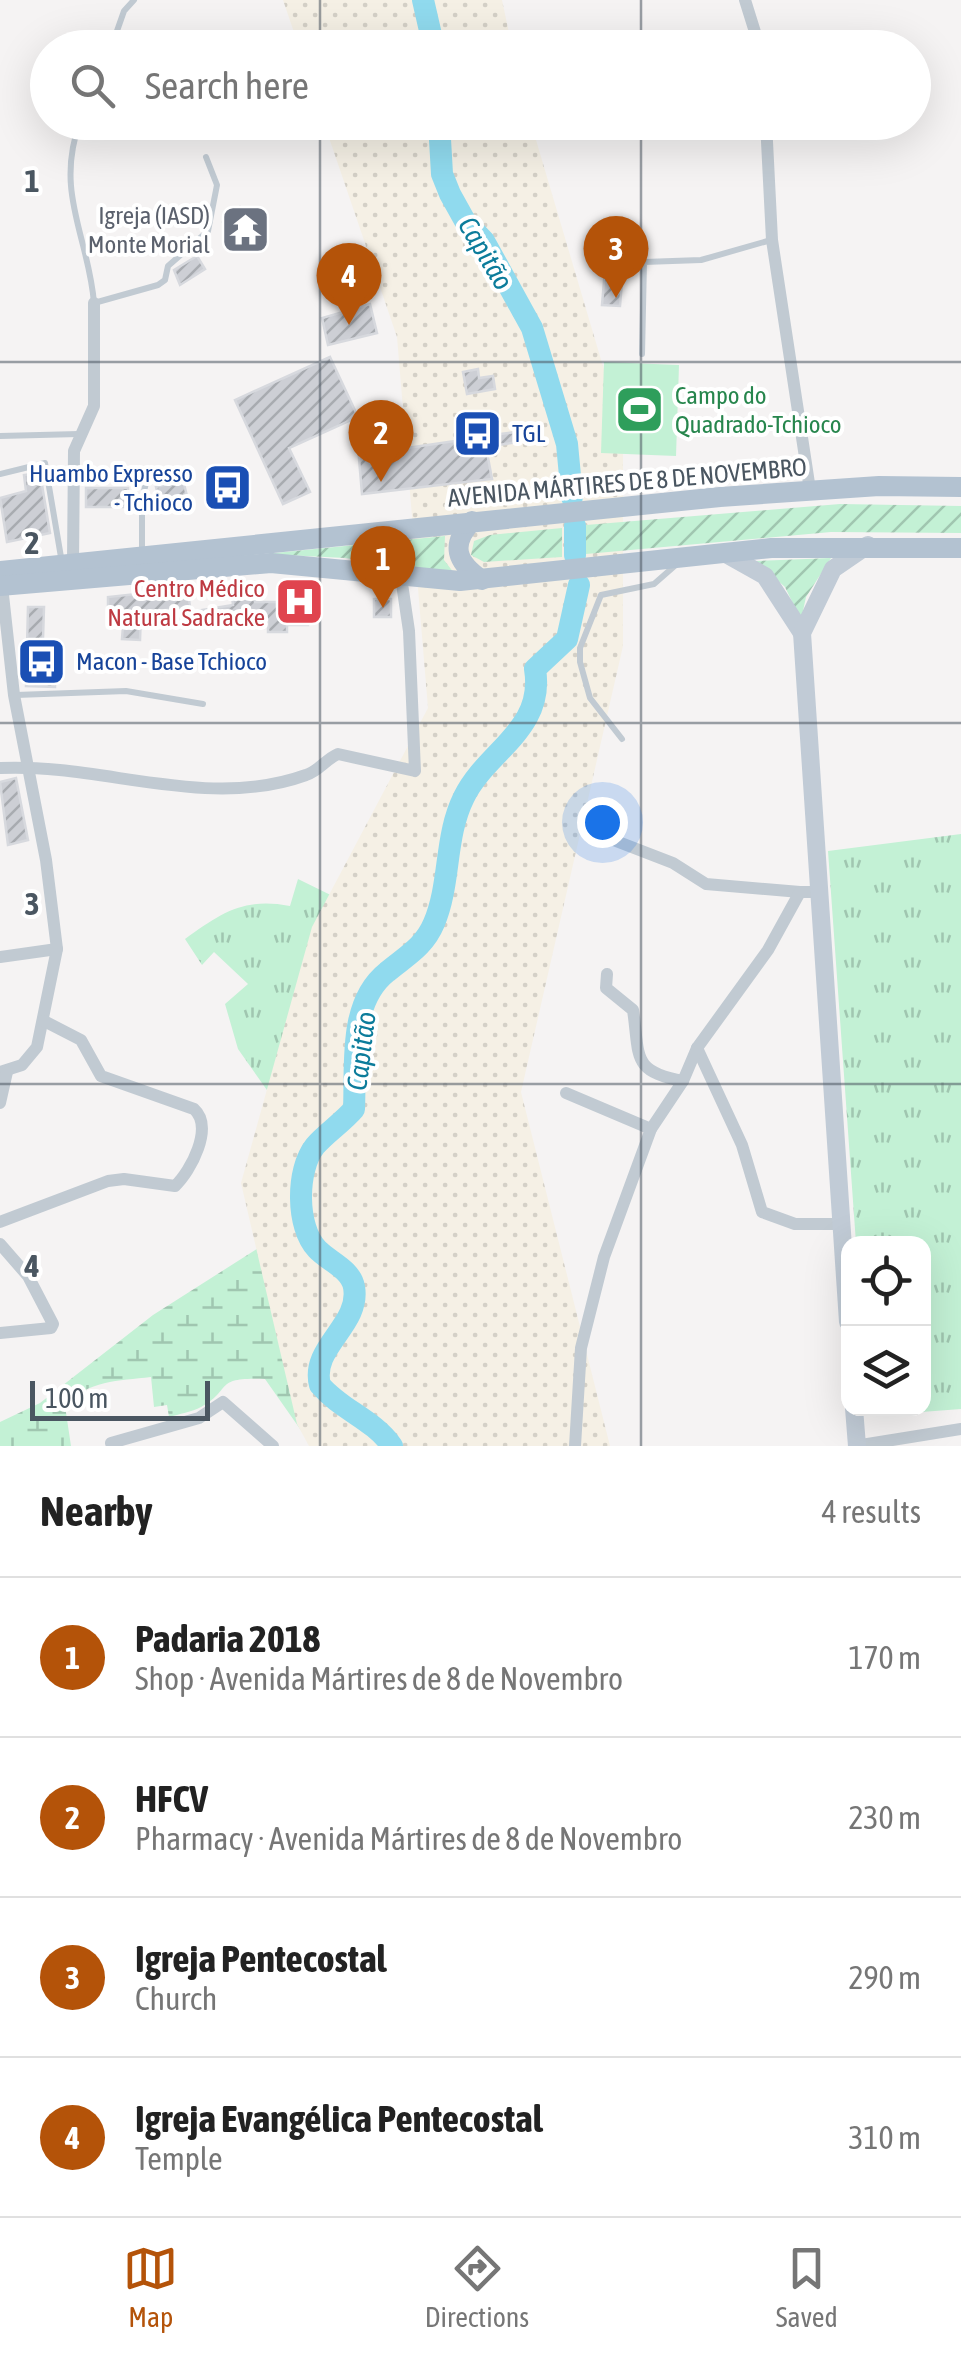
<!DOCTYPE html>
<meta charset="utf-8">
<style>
:root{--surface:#fff;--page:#f6f6f6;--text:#222;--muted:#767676;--line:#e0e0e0;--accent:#b45309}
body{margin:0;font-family:"Asap Condensed",sans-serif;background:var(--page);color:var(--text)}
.controls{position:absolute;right:30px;bottom:30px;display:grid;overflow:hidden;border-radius:20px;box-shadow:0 10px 40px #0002}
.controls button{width:90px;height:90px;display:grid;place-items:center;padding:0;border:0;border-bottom:2px solid var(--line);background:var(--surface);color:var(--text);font:50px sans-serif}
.scale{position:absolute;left:30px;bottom:25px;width:180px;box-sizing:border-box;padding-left:10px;border:5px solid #4a5661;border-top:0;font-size:28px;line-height:35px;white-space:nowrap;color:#4a5661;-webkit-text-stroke:8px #fff;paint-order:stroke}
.you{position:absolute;left:602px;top:822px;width:35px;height:35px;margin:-25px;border:8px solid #fff;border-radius:50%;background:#1a73e8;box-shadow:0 0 0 15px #1a73e833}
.badge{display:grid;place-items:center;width:65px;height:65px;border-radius:50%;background:var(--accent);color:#fff;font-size:32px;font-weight:700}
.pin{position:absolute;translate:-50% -82px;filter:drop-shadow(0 2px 5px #0008)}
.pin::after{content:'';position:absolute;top:52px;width:35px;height:30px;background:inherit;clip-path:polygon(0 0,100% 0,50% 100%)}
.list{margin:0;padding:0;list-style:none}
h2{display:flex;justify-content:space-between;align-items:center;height:130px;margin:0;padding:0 40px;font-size:42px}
h2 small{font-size:32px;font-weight:400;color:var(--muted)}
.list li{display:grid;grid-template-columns:65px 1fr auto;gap:30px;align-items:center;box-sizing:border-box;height:160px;padding:0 40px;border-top:2px solid var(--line)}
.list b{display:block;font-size:38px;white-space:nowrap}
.list p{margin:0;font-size:32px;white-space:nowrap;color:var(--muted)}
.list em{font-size:32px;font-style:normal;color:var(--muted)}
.icon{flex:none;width:55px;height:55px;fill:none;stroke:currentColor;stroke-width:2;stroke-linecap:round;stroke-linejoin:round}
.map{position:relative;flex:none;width:961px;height:1446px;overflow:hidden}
.search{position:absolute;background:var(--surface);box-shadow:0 10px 40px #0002;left:30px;right:30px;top:30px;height:110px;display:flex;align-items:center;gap:25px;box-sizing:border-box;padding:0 35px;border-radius:55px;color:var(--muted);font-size:38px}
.sheet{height:770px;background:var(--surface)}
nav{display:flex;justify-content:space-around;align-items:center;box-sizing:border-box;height:140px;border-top:2px solid var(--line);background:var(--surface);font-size:28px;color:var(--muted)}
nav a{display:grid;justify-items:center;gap:5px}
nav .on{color:var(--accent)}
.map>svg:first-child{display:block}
.grass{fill:url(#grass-tufts)}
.wetland{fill:url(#wetland-marsh)}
.sand{fill:url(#sand-dots)}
.garden{fill:url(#garden-furrows)}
.pitch{fill:#c3f1d5}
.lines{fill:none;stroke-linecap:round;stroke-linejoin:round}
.river{stroke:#90daee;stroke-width:22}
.building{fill:url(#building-hatch);stroke:#d7d9de;stroke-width:2.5}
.lane{stroke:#c1cad2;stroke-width:6}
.street{stroke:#c1cad2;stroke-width:12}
.secondary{stroke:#c1cbd6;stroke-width:18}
.primary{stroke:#b3c2d1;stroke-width:20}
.grid{fill:none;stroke:#4a5661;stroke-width:2.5;stroke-opacity:0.55}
.labels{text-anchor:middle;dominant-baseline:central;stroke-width:8;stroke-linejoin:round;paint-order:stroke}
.worship-label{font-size:25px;fill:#5b616d;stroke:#fff;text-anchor:end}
.leisure-label{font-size:25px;fill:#27864d;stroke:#fff;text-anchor:start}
.transit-label{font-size:25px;fill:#164399;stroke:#fff;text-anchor:start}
.street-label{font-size:25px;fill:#4a5661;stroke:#fff}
.health-label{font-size:25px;fill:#be3a42;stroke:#fff;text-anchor:end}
.water-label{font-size:28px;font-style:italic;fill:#0c7c9b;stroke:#fff}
.grid-label{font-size:32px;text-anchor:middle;font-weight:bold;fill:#4a5661;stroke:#fff;stroke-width:8;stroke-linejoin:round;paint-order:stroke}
</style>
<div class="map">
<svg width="961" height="1446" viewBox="0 0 961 1446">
<defs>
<pattern id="grass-tufts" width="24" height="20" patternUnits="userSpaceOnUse" patternTransform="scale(2.5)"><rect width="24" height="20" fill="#c3f1d5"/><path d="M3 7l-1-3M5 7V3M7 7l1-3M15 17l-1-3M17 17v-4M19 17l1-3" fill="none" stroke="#a0c6b0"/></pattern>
<pattern id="wetland-marsh" width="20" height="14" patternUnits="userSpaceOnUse" patternTransform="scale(2.5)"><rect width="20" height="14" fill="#c3f1d5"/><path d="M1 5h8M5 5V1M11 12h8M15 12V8" fill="none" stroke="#a0c6b0"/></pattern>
<pattern id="sand-dots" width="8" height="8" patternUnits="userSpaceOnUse" patternTransform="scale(2.5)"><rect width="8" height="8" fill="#f5f0e5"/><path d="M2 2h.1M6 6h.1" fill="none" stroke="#d4d0c7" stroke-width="1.8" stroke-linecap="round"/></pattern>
<pattern id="garden-furrows" width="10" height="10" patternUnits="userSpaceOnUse" patternTransform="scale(2.5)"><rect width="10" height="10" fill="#c3f1d5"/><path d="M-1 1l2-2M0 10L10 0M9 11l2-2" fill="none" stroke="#a0c6b0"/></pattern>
<pattern id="building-hatch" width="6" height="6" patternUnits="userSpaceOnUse" patternTransform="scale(2.5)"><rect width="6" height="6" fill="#cdcfd5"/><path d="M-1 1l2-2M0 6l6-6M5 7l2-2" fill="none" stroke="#a8abb0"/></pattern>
</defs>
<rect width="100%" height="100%" fill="#f5f3f3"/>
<g class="grass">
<polygon points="961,834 961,1409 869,1416 868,1409 924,1408 924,1244 856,1243 828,851"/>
<path d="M298,879L353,906L269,1093L238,1049L225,1004L248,984L214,952L202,965L185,939C221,913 244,897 290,906Z"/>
</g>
<path class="wetland" d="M271,1240L312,1446L265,1379C212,1377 234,1389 201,1407C192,1412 179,1414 169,1417L167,1405L154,1407L151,1377C118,1381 88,1380 65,1406L71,1446H0V1422L40,1403L153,1315Z"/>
<g class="sand">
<polygon points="283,0 502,0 512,47 299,47"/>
<polygon points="324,123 531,123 623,434 623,646 521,1092 610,1446 309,1446 297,1424 241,1183 312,927 428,708 397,337"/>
</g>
<g class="garden">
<polygon points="840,504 961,506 961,533 831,532 586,554 586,525"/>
<polygon points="562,528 562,557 484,562 471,555 474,541 490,535"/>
<polygon points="445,536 444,560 454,573 345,558 265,554"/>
<polygon points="831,558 806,597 801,620 785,587 756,561"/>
</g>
<polygon class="pitch" points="604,362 679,365 676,456 601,453"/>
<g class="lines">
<g class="river">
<polyline points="423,0 434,48"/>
<polyline points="439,122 442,174 450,194 465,221 484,241 532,328 567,444 572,497"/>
<polyline points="575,526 575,555"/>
<path d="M392,1446C373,1419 341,1410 320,1385C310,1347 361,1325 354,1287C351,1269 328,1261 317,1249C296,1227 296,1170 315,1146C326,1133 342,1123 354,1109C356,1065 348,1003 387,972C406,956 424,947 434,923C451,883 444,837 464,797C487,750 545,730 535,669L567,639L579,585"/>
</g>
</g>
<g class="building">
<polygon points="240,207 267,236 250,251 223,222"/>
<polygon points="197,256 205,269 180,285 174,270"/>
<polygon points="605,269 623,270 620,306 602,305"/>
<polygon points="370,304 377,333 328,345 322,318"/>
<polygon points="330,357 358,417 289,448 310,492 283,504 235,400"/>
<polygon points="478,369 479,378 493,376 495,389 467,394 463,372"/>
<polygon points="398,420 400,449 462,440 460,432 482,428 484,436 516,432 518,442 486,447 492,479 362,494 356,423"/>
<polygon points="40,473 50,533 7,542 0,498 26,491 24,475"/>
<polygon points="183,480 187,496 160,503 156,487"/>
<rect x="86" y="488" width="42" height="19"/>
<polygon points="290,589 309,589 308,625 287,625 287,632 268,632 268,620 199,628 196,611 233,605 232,596 254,593 255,602 290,602"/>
<polygon points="164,591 188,591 190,607 141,613 140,640 122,639 123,626 108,626 108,597"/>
<rect x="374" y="599" width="17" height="18"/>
<polygon points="28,607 44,607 43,639 56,640 55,687 26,686"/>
<polygon points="16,778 28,840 8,845 0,782"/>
</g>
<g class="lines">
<g class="lane">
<polyline points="111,48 124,11 134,0"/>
<path d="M80,122C54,192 89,238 94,303L158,285L165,280L168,266L208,231L217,185L206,157"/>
<polyline points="642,354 644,262 701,260 771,240"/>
<polyline points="0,436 79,434"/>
<polyline points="0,474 45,463 62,563"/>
<polyline points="142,555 142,499 149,471"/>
<polyline points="16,695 126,691 203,704"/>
<polyline points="622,739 590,698 580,662 580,648 601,595 654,584 678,563"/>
</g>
<g class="street">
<polyline points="745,0 760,48"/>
<polyline points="766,122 772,240 810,490"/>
<polyline points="73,563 74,451 94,406 94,303"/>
<path d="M0,768C102,763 207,811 306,775C319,771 326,759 338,754L415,771L409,631L401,577"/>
<polyline points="590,831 673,863 706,884 800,892"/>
<polyline points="0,957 57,949"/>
<path d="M607,974L606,988L633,1010C640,1057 631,1071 683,1081"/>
<polyline points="697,1048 742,1145 762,1212 795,1224 842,1224"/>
<polyline points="0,1072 22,1065 37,1047 57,949 46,860 14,695 2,586"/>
<polyline points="566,1093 651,1129"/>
<polyline points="0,1103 7,1072"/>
<path d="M0,1222L108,1181L124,1179L175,1186C191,1171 214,1127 194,1109L101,1076L81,1040L44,1021"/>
<polyline points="0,1244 28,1276 53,1324 51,1328 0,1333"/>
<polyline points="111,1443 199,1418 223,1402 273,1446"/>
<polyline points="575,1446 581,1348 604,1257 651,1129 683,1081 697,1048 768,950 800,892 819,892"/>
<polyline points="855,1446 961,1429"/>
</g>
<g class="secondary">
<polyline points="724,553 765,576 802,633"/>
<polyline points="848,1322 802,633 833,569 868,545"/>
<polyline points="854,1408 857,1446"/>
</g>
<g class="primary">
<path d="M472,521C450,545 456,562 482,580"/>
<polyline points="0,571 720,497 879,486 961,487"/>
<polyline points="0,586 271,563 460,581 771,548 961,548"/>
</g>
</g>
<path class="grid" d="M320,0V48M641,0V48M320,122V1446M641,122V1446M0,362H961M0,723H961M0,1084H961"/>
<defs>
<symbol id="temple-square" viewBox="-11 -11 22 22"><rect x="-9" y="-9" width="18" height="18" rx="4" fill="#6b7280" stroke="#fff"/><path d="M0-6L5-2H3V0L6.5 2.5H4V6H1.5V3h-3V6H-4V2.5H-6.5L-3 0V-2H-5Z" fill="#fff"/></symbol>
<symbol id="stadium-square" viewBox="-11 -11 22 22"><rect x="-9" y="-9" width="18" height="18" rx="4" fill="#2e9e5b" stroke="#fff"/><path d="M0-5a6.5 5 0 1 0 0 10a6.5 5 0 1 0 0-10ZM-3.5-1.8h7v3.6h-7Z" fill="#fff"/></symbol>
<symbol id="bus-square" viewBox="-11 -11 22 22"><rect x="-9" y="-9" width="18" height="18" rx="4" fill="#1a4fb4" stroke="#fff"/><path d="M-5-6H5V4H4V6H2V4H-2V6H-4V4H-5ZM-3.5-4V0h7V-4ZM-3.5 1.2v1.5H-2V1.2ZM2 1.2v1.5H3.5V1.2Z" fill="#fff"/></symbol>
<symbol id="hospital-square" viewBox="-11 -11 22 22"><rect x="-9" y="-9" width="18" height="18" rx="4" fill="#e0444e" stroke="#fff"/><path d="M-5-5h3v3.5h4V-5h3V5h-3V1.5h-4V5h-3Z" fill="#fff"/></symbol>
</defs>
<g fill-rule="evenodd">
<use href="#temple-square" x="218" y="202" width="55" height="55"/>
<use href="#stadium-square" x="612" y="382" width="55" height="55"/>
<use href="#bus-square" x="450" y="406" width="55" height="55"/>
<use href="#bus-square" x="200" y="460" width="55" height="55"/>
<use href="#hospital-square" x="272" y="574" width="55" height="55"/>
<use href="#bus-square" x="14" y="634" width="55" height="55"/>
</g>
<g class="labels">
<g class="worship-label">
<text x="210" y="215">Igreja (IASD)<tspan x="210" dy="29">Monte Morial</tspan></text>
</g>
<g class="leisure-label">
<text x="675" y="395">Campo do<tspan x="675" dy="29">Quadrado-Tchioco</tspan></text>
</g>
<g class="transit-label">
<text x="512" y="433">TGL</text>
<text x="193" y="473" text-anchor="end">Huambo Expresso<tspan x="193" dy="29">- Tchioco</tspan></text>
<text x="76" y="661">Macon - Base Tchioco</text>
</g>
<g class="street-label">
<text transform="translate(627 482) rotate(-5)">AVENIDA MÁRTIRES DE 8 DE NOVEMBRO</text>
</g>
<g class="health-label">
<text x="265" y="588">Centro Médico<tspan x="265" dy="29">Natural Sadracke</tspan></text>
</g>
<g class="water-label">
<text transform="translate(486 253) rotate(59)">Capitão</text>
<text transform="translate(361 1051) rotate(-83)">Capitão</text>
</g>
</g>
<g class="grid-label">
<text x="32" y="192">1</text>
<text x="32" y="554">2</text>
<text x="32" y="915">3</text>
<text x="32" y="1277">4</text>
</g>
</svg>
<div class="controls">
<button><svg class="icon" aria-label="locate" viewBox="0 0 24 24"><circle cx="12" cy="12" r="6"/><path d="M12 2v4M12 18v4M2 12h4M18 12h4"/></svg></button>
<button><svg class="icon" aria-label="layers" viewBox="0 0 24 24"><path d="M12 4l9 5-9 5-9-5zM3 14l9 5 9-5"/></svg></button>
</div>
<div class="scale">100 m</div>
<div class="you"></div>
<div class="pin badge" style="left:383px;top:608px">1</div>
<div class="pin badge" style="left:381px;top:482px">2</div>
<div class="pin badge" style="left:616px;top:298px">3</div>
<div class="pin badge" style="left:349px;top:325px">4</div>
<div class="search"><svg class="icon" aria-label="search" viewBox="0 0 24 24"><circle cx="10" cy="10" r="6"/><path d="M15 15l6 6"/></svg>Search here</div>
</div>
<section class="sheet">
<h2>Nearby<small>4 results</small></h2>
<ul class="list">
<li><span class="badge">1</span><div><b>Padaria 2018</b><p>Shop · Avenida Mártires de 8 de Novembro</p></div><em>170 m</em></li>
<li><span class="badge">2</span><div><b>HFCV</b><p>Pharmacy · Avenida Mártires de 8 de Novembro</p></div><em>230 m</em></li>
<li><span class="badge">3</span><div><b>Igreja Pentecostal</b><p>Church</p></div><em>290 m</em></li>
<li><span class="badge">4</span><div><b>Igreja Evangélica Pentecostal</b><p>Temple</p></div><em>310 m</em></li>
</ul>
</section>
<nav>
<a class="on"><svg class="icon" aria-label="map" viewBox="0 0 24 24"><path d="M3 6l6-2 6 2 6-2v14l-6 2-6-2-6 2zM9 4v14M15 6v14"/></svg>Map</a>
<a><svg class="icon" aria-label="directions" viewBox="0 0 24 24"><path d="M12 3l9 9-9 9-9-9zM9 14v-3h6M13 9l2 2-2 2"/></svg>Directions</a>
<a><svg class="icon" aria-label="saved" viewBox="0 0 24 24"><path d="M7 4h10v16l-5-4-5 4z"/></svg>Saved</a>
</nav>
